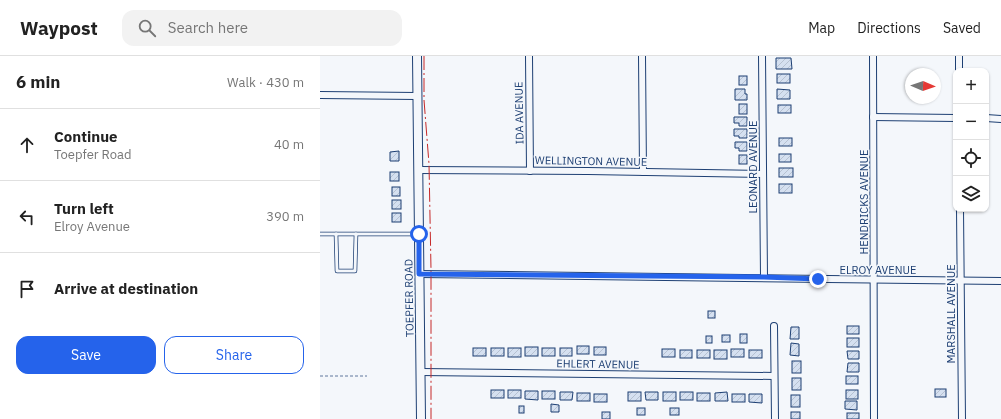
<!DOCTYPE html>
<meta charset="utf-8">
<style>
:root{--surface:#fff;--page:#f2f2f2;--text:#222;--muted:#767676;--line:#e0e0e0;--accent:#2563eb}
body{margin:0;font-family:"IBM Plex Sans",sans-serif;background:var(--page);color:var(--text)}
.controls{position:absolute;right:12px;top:12px;display:grid;overflow:hidden;border-radius:8px;box-shadow:0 1px 3px #0004}
.controls button{width:36px;height:36px;display:grid;place-items:center;padding:0;border:0;border-bottom:1px solid var(--line);background:var(--surface);color:var(--text);font:20px sans-serif}
.compass{position:absolute;left:585px;top:12px;width:36px;height:36px;border-radius:50%;background:var(--surface);box-shadow:0 1px 3px #0004;rotate:92deg}
.stop{position:absolute;width:12px;height:12px;margin:-9px;border:3px solid #2563eb;border-radius:50%;background:#fff}
.stop.end{background:#2563eb;border-color:#fff;box-shadow:0 1px 4px #0008}
.list{margin:0;padding:0;list-style:none}
h2{display:flex;justify-content:space-between;align-items:center;height:52px;margin:0;padding:0 16px;font-size:17px}
h2 small{font-size:13px;font-weight:400;color:var(--muted)}
.list li{display:grid;grid-template-columns:26px 1fr auto;gap:12px;align-items:center;box-sizing:border-box;height:72px;padding:0 16px;border-top:1px solid var(--line)}
.list b{display:block;font-size:15px;white-space:nowrap}
.list p{margin:0;font-size:13px;white-space:nowrap;color:var(--muted)}
.list em{font-size:13px;font-style:normal;color:var(--muted)}
.actions{display:flex;gap:8px;padding:12px 16px}
.actions a{flex:1;padding:9px 0;border:1px solid var(--accent);border-radius:12px;text-align:center;font-size:14px;color:var(--accent)}
.actions .main{background:var(--accent);color:#fff}
.icon{flex:none;width:22px;height:22px;fill:none;stroke:currentColor;stroke-width:2;stroke-linecap:round;stroke-linejoin:round}
.map{position:relative;flex:none;width:681px;height:363px;overflow:hidden}
header{display:flex;align-items:center;gap:24px;box-sizing:border-box;height:56px;padding:0 20px;background:var(--surface);border-bottom:1px solid var(--line)}
header strong{font-size:19px}
nav{display:flex;gap:22px;margin-inline-start:auto;font-size:14px}
.search{width:280px;height:36px;background:var(--page);display:flex;align-items:center;gap:10px;box-sizing:border-box;padding:0 14px;border-radius:12px;color:var(--muted);font-size:15px}
main{display:flex}
aside{flex:1;background:var(--surface)}
.map>svg:first-child{display:block}
.building{fill:url(#building-hatch);stroke:#1d3f73}
.lines{fill:none;stroke-linecap:round;stroke-linejoin:round}
.service-casing{stroke:#1d3f73;stroke-width:4.5}
.minor-casing{stroke:#1d3f73;stroke-width:8}
.tertiary-casing{stroke:#1d3f73;stroke-width:10}
.path{stroke:#5e769c;stroke-width:1;stroke-dasharray:3 2;stroke-linecap:butt}
.service{stroke:#f4f7fb;stroke-width:3}
.minor{stroke:#f4f7fb;stroke-width:6}
.tertiary{stroke:#f4f7fb;stroke-width:8}
.power{stroke:#c62828;stroke-width:1;stroke-dasharray:14 3 2 3;stroke-linecap:butt}
.route{stroke:#2563eb;stroke-width:5}
.labels{text-anchor:middle;dominant-baseline:central;stroke-width:3;stroke-linejoin:round;paint-order:stroke}
.street-label{font-size:11px;fill:#1d3f73;stroke:#f4f7fb}
</style>
<header>
<strong>Waypost</strong>
<div class="search"><svg class="icon" aria-label="search" viewBox="0 0 24 24"><circle cx="10" cy="10" r="6"/><path d="M15 15l6 6"/></svg>Search here</div>
<nav><a>Map</a><a>Directions</a><a>Saved</a></nav>
</header>
<main>
<aside>
<h2>6 min<small>Walk · 430 m</small></h2>
<ul class="list">
<li><svg class="icon" aria-label="ahead" viewBox="0 0 24 24"><path d="M12 20V5M6 11l6-6 6 6"/></svg><div><b>Continue</b><p>Toepfer Road</p></div><em>40 m</em></li>
<li><svg class="icon" aria-label="left" viewBox="0 0 24 24"><path d="M17 20v-9H6M10 6l-5 5 5 5"/></svg><div><b>Turn left</b><p>Elroy Avenue</p></div><em>390 m</em></li>
<li><svg class="icon" aria-label="arrive" viewBox="0 0 24 24"><path d="M6 21V4h12l-3 4 3 4H6"/></svg><div><b>Arrive at destination</b></div></li>
</ul>
<div class="actions"><a class="main">Save</a><a>Share</a></div>
</aside>
<div class="map">
<svg width="681" height="363" viewBox="0 0 681 363">
<defs>
<pattern id="building-hatch" width="6" height="6" patternUnits="userSpaceOnUse"><rect width="6" height="6" fill="#d5e0f0"/><path d="M-1 1l2-2M0 6l6-6M5 7l2-2" fill="none" stroke="#b6c1d1"/></pattern>
</defs>
<rect width="100%" height="100%" fill="#f4f7fb"/>
<g class="building">
<polygon points="456,2 471,2 472,13 456,13"/>
<rect x="457" y="18" width="13" height="9"/>
<rect x="419" y="20" width="8" height="9"/>
<polygon points="415,33 425,33 425,38 427,38 427,44 415,44"/>
<polygon points="457,33 470,34 470,43 457,43"/>
<rect x="419" y="48" width="8" height="10"/>
<rect x="458" y="49" width="13" height="8"/>
<polygon points="414,61 427,61 427,70 419,70 419,67 414,67"/>
<polygon points="414,73 427,73 427,82 419,82 419,80 414,80"/>
<rect x="459" y="82" width="13" height="8"/>
<polygon points="415,86 427,86 427,95 419,95 419,92 415,92"/>
<polygon points="79,95 79,105 70,105 70,96"/>
<rect x="459" y="98" width="12" height="8"/>
<rect x="419" y="99" width="8" height="9"/>
<rect x="459" y="112" width="14" height="9"/>
<rect x="70" y="116" width="9" height="9"/>
<rect x="459" y="128" width="13" height="9"/>
<rect x="72" y="131" width="8" height="9"/>
<rect x="72" y="144" width="9" height="9"/>
<rect x="72" y="157" width="9" height="9"/>
<rect x="388" y="255" width="7" height="7"/>
<rect x="527" y="270" width="12" height="8"/>
<polygon points="471,271 479,271 479,283 470,283"/>
<rect x="420" y="278" width="7" height="9"/>
<rect x="402" y="279" width="8" height="7"/>
<rect x="386" y="280" width="6" height="7"/>
<rect x="527" y="282" width="12" height="9"/>
<polygon points="471,287 479,288 479,300 470,299"/>
<rect x="257" y="290" width="12" height="8"/>
<rect x="205" y="291" width="13" height="9"/>
<rect x="274" y="291" width="12" height="8"/>
<rect x="153" y="292" width="13" height="8"/>
<rect x="171" y="292" width="13" height="8"/>
<rect x="188" y="292" width="13" height="9"/>
<rect x="222" y="292" width="13" height="8"/>
<rect x="240" y="292" width="12" height="8"/>
<rect x="342" y="293" width="13" height="8"/>
<rect x="411" y="293" width="13" height="8"/>
<rect x="360" y="294" width="12" height="8"/>
<rect x="377" y="294" width="13" height="8"/>
<rect x="394" y="294" width="13" height="9"/>
<rect x="429" y="294" width="13" height="8"/>
<polygon points="527,295 539,295 539,303 528,303"/>
<rect x="472" y="305" width="9" height="12"/>
<polygon points="528,307 539,307 539,316 527,316"/>
<rect x="526" y="320" width="12" height="8"/>
<rect x="472" y="322" width="9" height="12"/>
<rect x="615" y="333" width="11" height="8"/>
<rect x="171" y="334" width="13" height="8"/>
<rect x="188" y="334" width="13" height="8"/>
<rect x="526" y="334" width="12" height="9"/>
<polygon points="205,335 218,335 218,344 205,343"/>
<rect x="222" y="335" width="13" height="8"/>
<polygon points="240,336 253,336 252,344 240,344"/>
<rect x="308" y="336" width="13" height="9"/>
<polygon points="325,336 338,336 338,344 326,344"/>
<rect x="343" y="336" width="13" height="9"/>
<rect x="360" y="336" width="13" height="8"/>
<polygon points="407,336 408,345 395,345 395,337"/>
<rect x="257" y="337" width="13" height="8"/>
<rect x="377" y="337" width="13" height="8"/>
<rect x="274" y="338" width="13" height="8"/>
<rect x="412" y="338" width="13" height="8"/>
<polygon points="429,338 442,338 442,347 429,346"/>
<rect x="471" y="339" width="9" height="12"/>
<polygon points="525,345 537,345 537,354 525,353"/>
<polygon points="231,348 239,349 239,356 231,356"/>
<rect x="199" y="350" width="5" height="7"/>
<rect x="317" y="352" width="8" height="7"/>
<rect x="350" y="352" width="9" height="7"/>
<rect x="282" y="356" width="8" height="7"/>
<rect x="471" y="356" width="9" height="7"/>
<rect x="527" y="357" width="12" height="6"/>
</g>
<g class="lines">
<defs>
<g id="service">
<polyline points="0,178 99,178"/>
<polyline points="16,178 17,215 35,215 36,178"/>
</g>
<g id="minor">
<polyline points="209,0 210,115"/>
<polyline points="322,0 323,116"/>
<polyline points="442,0 444,221"/>
<polyline points="553,0 554,363"/>
<polyline points="639,15 639,0"/>
<polyline points="0,39 97,40"/>
<polyline points="553,61 636,62"/>
<polyline points="666,62 681,63"/>
<polyline points="98,114 268,115 443,118"/>
<polyline points="640,153 642,363"/>
<polyline points="99,218 681,225"/>
<polyline points="454,270 455,363"/>
<polyline points="101,316 454,320"/>
</g>
<polyline id="tertiary" points="97,0 101,363"/>
</defs>
<use href="#service" class="service-casing"/>
<use href="#minor" class="minor-casing"/>
<use href="#tertiary" class="tertiary-casing"/>
<polyline class="path" points="0,320 47,320"/>
<use href="#service" class="service"/>
<use href="#minor" class="minor"/>
<use href="#tertiary" class="tertiary"/>
<polyline class="power" points="104,0 104,44 109,108 111,213 111,363"/>
</g>
<g class="lines">
<polyline class="route" points="99,178 99,218 444,221 498,223"/>
</g>
<g class="labels">
<g class="street-label">
<text transform="translate(199 57) rotate(-91)">IDA AVENUE</text>
<text transform="translate(271 105) rotate(1)">WELLINGTON AVENUE</text>
<text transform="translate(433 111) rotate(-90)">LEONARD AVENUE</text>
<text transform="translate(544 146) rotate(-90)">HENDRICKS AVENUE</text>
<text x="558" y="214">ELROY AVENUE</text>
<text transform="translate(89 242) rotate(-91)">TOEPFER ROAD</text>
<text transform="translate(631 258) rotate(-90)">MARSHALL AVENUE</text>
<text transform="translate(278 308) rotate(1)">EHLERT AVENUE</text>
</g>
</g>
</svg>
<div class="controls">
<button>+</button>
<button>−</button>
<button><svg class="icon" aria-label="locate" viewBox="0 0 24 24"><circle cx="12" cy="12" r="6"/><path d="M12 2v4M12 18v4M2 12h4M18 12h4"/></svg></button>
<button><svg class="icon" aria-label="layers" viewBox="0 0 24 24"><path d="M12 4l9 5-9 5-9-5zM3 14l9 5 9-5"/></svg></button>
</div>
<svg class="compass" viewBox="-18 -18 36 36"><path d="M0-13l5 13h-10z" fill="#e53935"/><path d="M0 13l5-13h-10z" fill="#767676"/></svg>
<div class="stop" style="left:99px;top:178px"></div>
<div class="stop end" style="left:498px;top:223px"></div>
</div>
</main>
